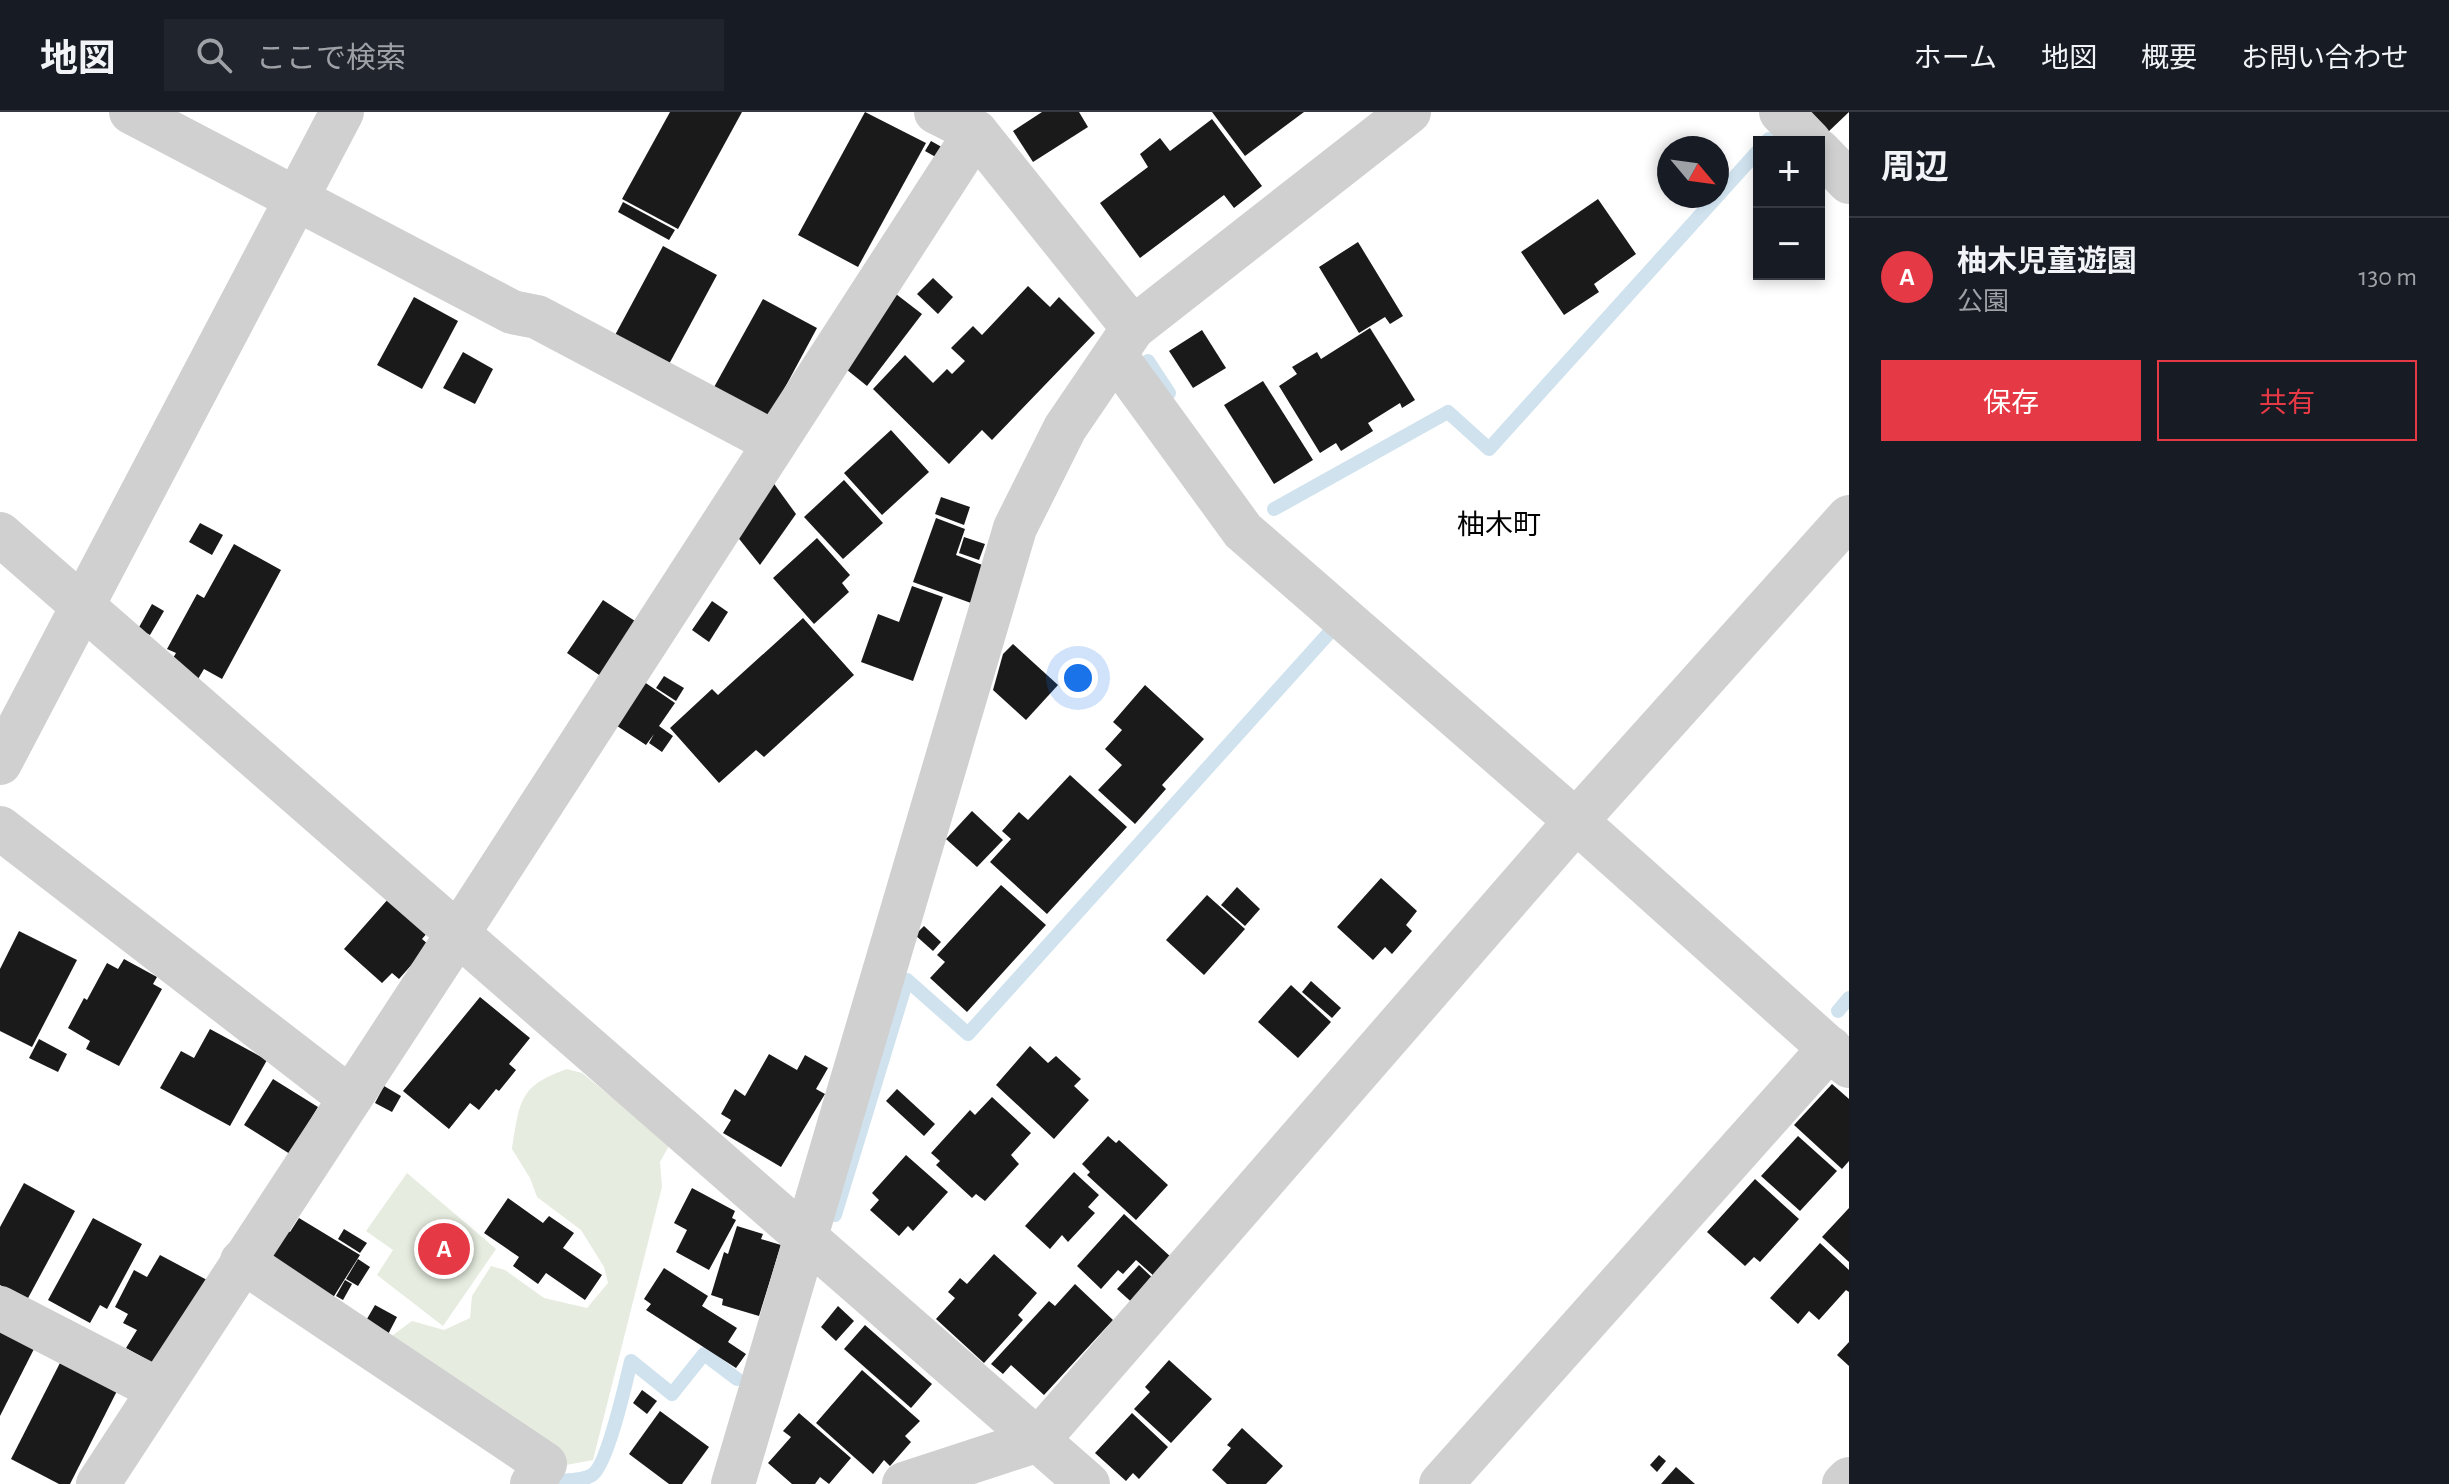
<!DOCTYPE html>
<html lang="ja">
<meta charset="utf-8">
<style>
:root{--surface:#171b24;--page:#20242c;--text:#f1f3f6;--muted:#9ea1a6;--line:#363941;--accent:#e63946}
body{margin:0;font-family:"Alegreya Sans","Noto Sans JP",sans-serif;background:var(--page);color:var(--text)}
.controls{position:absolute;right:24px;top:24px;display:grid;overflow:hidden;border-radius:0px;box-shadow:0 4px 12px #0003}
.controls button{width:72px;height:72px;display:grid;place-items:center;padding:0;border:0;border-bottom:2px solid var(--line);background:var(--surface);color:var(--text);font:40px sans-serif}
.compass{position:absolute;left:1657px;top:24px;width:72px;height:72px;border-radius:50%;background:var(--surface);box-shadow:0 4px 12px #0003;rotate:119deg}
.you{position:absolute;left:1078px;top:566px;width:28px;height:28px;margin:-20px;border:6px solid #fff;border-radius:50%;background:#1a73e8;box-shadow:0 0 0 12px #1a73e833}
.badge{display:grid;place-items:center;width:52px;height:52px;border-radius:50%;background:var(--accent);color:#fff;font-size:26px;font-weight:700}
.pin{position:absolute;translate:-50% -50%;border:4px solid #fff;box-shadow:0 2px 8px #0006}
.list{margin:0;padding:0;list-style:none}
h2{display:flex;justify-content:space-between;align-items:center;height:104px;margin:0;padding:0 32px;font-size:34px}
h2 small{font-size:26px;font-weight:400;color:var(--muted)}
.list li{display:grid;grid-template-columns:52px 1fr auto;gap:24px;align-items:center;box-sizing:border-box;height:120px;padding:0 32px;border-top:2px solid var(--line)}
.list b{display:block;font-size:30px;white-space:nowrap}
.list p{margin:0;font-size:26px;white-space:nowrap;color:var(--muted)}
.list em{font-size:26px;font-style:normal;color:var(--muted)}
.actions{display:flex;gap:16px;padding:24px 32px}
.actions a{flex:1;padding:18px 0;border:2px solid var(--accent);border-radius:0px;text-align:center;font-size:28px;color:var(--accent)}
.actions .main{background:var(--accent);color:#fff}
.icon{flex:none;width:44px;height:44px;fill:none;stroke:currentColor;stroke-width:2;stroke-linecap:round;stroke-linejoin:round}
.map{position:relative;flex:none;width:1849px;height:1372px;overflow:hidden}
header{display:flex;align-items:center;gap:48px;box-sizing:border-box;height:112px;padding:0 40px;background:var(--surface);border-bottom:2px solid var(--line)}
header strong{font-size:38px}
nav{display:flex;gap:44px;margin-inline-start:auto;font-size:28px}
.search{width:560px;height:72px;background:var(--page);display:flex;align-items:center;gap:20px;box-sizing:border-box;padding:0 28px;border-radius:0px;color:var(--muted);font-size:30px}
main{display:flex}
aside{flex:1;background:var(--surface)}
.map>svg:first-child{display:block}
.green{fill:#e6ecdf}
.lines{fill:none;stroke-linecap:round;stroke-linejoin:round}
.stream{stroke:#cfe2ee;stroke-width:14}
.building{fill:#1a1a1a}
.street{stroke:#d0d0d0;stroke-width:44}
.labels{text-anchor:middle;dominant-baseline:central;stroke-width:8;stroke-linejoin:round;paint-order:stroke}
.quarter-label{font-size:28px;fill:#000;stroke:#fff}
</style>
<header>
<strong>地図</strong>
<div class="search"><svg class="icon" aria-label="search" viewBox="0 0 24 24"><circle cx="10" cy="10" r="6"/><path d="M15 15l6 6"/></svg>ここで検索</div>
<nav><a>ホーム</a><a>地図</a><a>概要</a><a>お問い合わせ</a></nav>
</header>
<main>
<div class="map">
<svg width="1849" height="1372" viewBox="0 0 1849 1372">
<rect width="100%" height="100%" fill="#fff"/>
<g class="green">
<path d="M567,957L582,961L670,1032L660,1050L662,1075L593,1348L561,1354L386,1235L393,1223L412,1209L444,1218L470,1206L472,1184L491,1154L505,1158L544,1186L587,1196L608,1171L604,1155L581,1118L537,1085L530,1066L512,1037C520,990 518,974 567,957Z"/>
<polygon points="407,1061 496,1137 443,1214 377,1163 393,1138 366,1119"/>
</g>
<g class="lines">
<g class="stream">
<polyline points="1766,30 1769,27"/>
<polyline points="1148,249 1169,281"/>
<polyline points="1274,397 1448,300 1489,337 1759,38"/>
<polyline points="1838,899 1849,886"/>
<polyline points="835,1103 907,868 968,922 1329,521"/>
<path d="M555,1369C566,1368 583,1369 592,1363C607,1354 626,1270 631,1249L672,1282L704,1242L737,1267"/>
</g>
</g>
<g class="building">
<polygon points="670,0 742,0 678,117 622,87"/>
<polygon points="865,0 926,31 858,155 798,123"/>
<polygon points="1042,0 1079,0 1088,15 1033,50 1013,19"/>
<polygon points="1212,0 1304,0 1245,44"/>
<polygon points="1808,0 1849,0 1827,21"/>
<polygon points="1212,7 1262,74 1234,96 1224,83 1140,146 1100,91 1148,55 1140,42 1160,26 1170,39"/>
<polygon points="931,29 947,38 941,48 925,39"/>
<polygon points="1598,87 1636,142 1594,172 1599,180 1564,203 1521,140"/>
<polygon points="623,90 675,118 669,128 618,100"/>
<polygon points="1358,130 1403,204 1390,212 1385,205 1359,221 1319,155"/>
<polygon points="663,134 717,163 668,254 614,225"/>
<polygon points="933,166 953,185 938,202 917,182"/>
<polygon points="1028,174 1050,195 1059,185 1095,221 992,328 982,318 949,352 873,277 905,243 933,271 947,257 952,262 965,249 951,236 973,214 982,223"/>
<polygon points="896,182 922,202 867,274 841,253"/>
<polygon points="414,185 458,209 422,277 377,253"/>
<polygon points="763,187 817,216 768,307 713,277"/>
<polygon points="1370,216 1415,288 1402,296 1400,291 1368,311 1373,319 1341,339 1336,331 1320,341 1279,274 1297,262 1292,255 1317,240 1321,247"/>
<polygon points="1202,218 1226,256 1193,276 1169,239"/>
<polygon points="463,240 493,257 475,292 443,276"/>
<polygon points="1263,269 1313,348 1274,372 1224,293"/>
<polygon points="891,318 929,360 882,403 844,361"/>
<polygon points="844,368 883,411 843,447 804,405"/>
<polygon points="772,369 796,402 760,453 736,423"/>
<polygon points="941,385 970,395 964,413 935,402"/>
<polygon points="936,406 965,417 956,443 985,454 971,491 913,470"/>
<polygon points="200,411 223,423 212,443 189,430"/>
<polygon points="964,425 985,432 979,448 959,441"/>
<polygon points="817,426 850,463 842,471 849,480 814,512 773,466"/>
<polygon points="234,432 281,458 222,567 204,557 198,567 170,551 176,541 167,537 197,482 204,486"/>
<polygon points="912,474 943,485 913,569 861,550 878,502 899,510"/>
<polygon points="603,488 638,511 602,565 567,541"/>
<polygon points="712,489 728,500 709,530 692,518"/>
<polygon points="152,492 164,499 150,523 138,517"/>
<polygon points="803,506 854,563 764,645 756,638 719,671 670,616 712,577 718,583"/>
<polygon points="1013,532 1058,573 1026,608 993,578 1003,542"/>
<polygon points="664,564 684,576 676,589 656,576"/>
<polygon points="637,565 675,591 659,614 673,624 662,640 649,631 654,622 646,633 608,608"/>
<polygon points="1145,573 1204,627 1162,673 1166,677 1135,712 1098,678 1122,653 1105,637 1122,618 1113,610"/>
<polygon points="1070,663 1127,715 1047,802 990,750 1011,727 1002,719 1019,700 1028,708"/>
<polygon points="972,699 1003,728 977,755 946,727"/>
<polygon points="1381,766 1417,799 1406,813 1412,819 1392,842 1385,835 1373,848 1337,815"/>
<polygon points="1001,773 1046,813 967,900 930,866 945,850 937,843"/>
<polygon points="1237,775 1260,797 1245,814 1221,793"/>
<polygon points="1207,783 1245,817 1204,863 1166,828"/>
<polygon points="389,786 428,820 422,827 429,833 399,867 392,861 382,871 344,837"/>
<polygon points="924,814 941,830 933,839 915,823"/>
<polygon points="19,819 77,848 32,935 0,919 0,857"/>
<polygon points="124,847 157,865 153,872 162,877 119,954 86,937 90,929 68,916 84,886 87,888 107,851 118,857"/>
<polygon points="1311,869 1341,896 1332,906 1302,880"/>
<polygon points="1291,873 1331,910 1298,946 1258,910"/>
<polygon points="480,885 530,926 509,952 516,958 499,979 496,977 479,998 470,991 449,1017 403,979"/>
<polygon points="210,917 267,948 230,1014 160,976 181,939 194,946"/>
<polygon points="39,927 67,942 58,960 29,946"/>
<polygon points="1030,934 1048,951 1056,944 1081,967 1074,974 1089,988 1054,1027 996,973"/>
<polygon points="769,942 797,958 805,943 828,956 816,977 825,982 781,1055 723,1021 731,1008 721,1002 735,977 745,984"/>
<polygon points="273,967 318,995 290,1042 244,1013"/>
<polygon points="1832,972 1849,987 1849,1049 1842,1057 1794,1013"/>
<polygon points="384,974 401,984 392,1000 375,991"/>
<polygon points="897,977 935,1012 924,1024 886,989"/>
<polygon points="992,985 1031,1021 1011,1043 1019,1052 985,1089 976,1082 972,1086 936,1053 940,1049 931,1041 970,998 975,1003"/>
<polygon points="1108,1024 1116,1031 1119,1028 1168,1073 1136,1108 1087,1063 1090,1060 1082,1052"/>
<polygon points="1798,1024 1837,1059 1800,1099 1761,1064"/>
<polygon points="906,1043 948,1080 913,1119 908,1114 899,1124 870,1098 879,1088 872,1081"/>
<polygon points="1074,1060 1099,1083 1088,1095 1095,1101 1068,1130 1062,1123 1050,1137 1025,1114"/>
<polygon points="1755,1067 1799,1107 1760,1150 1754,1145 1745,1154 1707,1120"/>
<polygon points="24,1071 75,1099 27,1188 0,1173 0,1115"/>
<polygon points="692,1076 735,1099 732,1106 736,1108 709,1158 676,1140 687,1118 674,1111"/>
<polygon points="508,1086 543,1111 549,1104 574,1121 563,1136 602,1163 585,1188 546,1161 538,1172 513,1154 519,1145 484,1121"/>
<polygon points="1849,1096 1849,1150 1822,1125"/>
<polygon points="1124,1102 1172,1146 1155,1165 1136,1148 1123,1162 1118,1158 1101,1177 1077,1154"/>
<polygon points="93,1106 142,1132 107,1197 100,1193 90,1211 48,1188"/>
<polygon points="299,1106 360,1143 329,1192 263,1145 282,1115 290,1120"/>
<polygon points="737,1114 763,1122 761,1127 781,1133 759,1204 722,1193 723,1187 711,1183 724,1140 728,1142"/>
<polygon points="344,1117 367,1131 360,1141 338,1127"/>
<polygon points="1820,1131 1849,1158 1849,1180 1846,1178 1819,1208 1809,1199 1798,1212 1770,1186"/>
<polygon points="994,1142 1037,1181 1018,1203 1023,1208 984,1251 936,1207 955,1186 948,1180 960,1166 967,1172"/>
<polygon points="160,1143 207,1168 160,1255 126,1236 137,1218 123,1211 128,1202 115,1195 134,1158 147,1165"/>
<polygon points="358,1147 370,1155 358,1174 346,1167"/>
<polygon points="1139,1153 1158,1171 1137,1195 1117,1177"/>
<polygon points="664,1156 708,1184 702,1194 737,1216 728,1230 746,1242 736,1256 646,1198 651,1192 644,1187"/>
<polygon points="345,1168 352,1172 343,1188 336,1184"/>
<polygon points="1075,1172 1113,1208 1044,1283 1011,1253 1003,1262 991,1252 1049,1189 1055,1194"/>
<polygon points="375,1193 397,1205 383,1232 360,1219"/>
<polygon points="838,1194 854,1209 836,1229 821,1215"/>
<polygon points="0,1213 37,1231 0,1304"/>
<polygon points="865,1213 932,1272 911,1296 844,1237"/>
<polygon points="1849,1230 1849,1254 1837,1243"/>
<polygon points="62,1247 119,1275 70,1372 59,1372 11,1347"/>
<polygon points="1169,1248 1212,1287 1171,1331 1134,1297 1150,1280 1145,1275"/>
<polygon points="862,1258 920,1309 905,1324 911,1330 890,1354 884,1348 873,1362 816,1311"/>
<polygon points="642,1278 657,1289 647,1302 633,1291"/>
<polygon points="660,1299 709,1335 682,1372 669,1372 629,1342"/>
<polygon points="799,1301 851,1346 829,1372 820,1365 815,1372 792,1372 768,1351 791,1325 783,1319"/>
<polygon points="1132,1301 1168,1335 1139,1367 1133,1361 1126,1369 1095,1341"/>
<polygon points="1242,1316 1283,1354 1266,1372 1227,1372 1212,1358 1231,1336 1227,1333"/>
<polygon points="1659,1343 1666,1349 1657,1360 1650,1353"/>
<polygon points="1676,1355 1695,1372 1661,1372"/>
</g>
<g class="lines">
<g class="street">
<polyline points="131,0 512,200 537,205 775,331"/>
<polyline points="936,0 976,20 1133,216"/>
<polyline points="1781,0 1810,30"/>
<polyline points="1819,39 1849,70"/>
<polyline points="1115,243 1243,419 1576,709 1849,954"/>
<polyline points="0,422 1088,1372"/>
<polyline points="0,651 342,0"/>
<polyline points="0,716 350,986"/>
<polyline points="242,1149 545,1352 532,1372"/>
<polyline points="0,1196 159,1278"/>
<polyline points="98,1372 457,823 976,20"/>
<polyline points="733,1372 1015,416 1065,316 1133,216 1409,0"/>
<polyline points="904,1372 1038,1328 1576,709 1849,405"/>
<polyline points="1441,1372 1830,936"/>
<polyline points="1844,1372 1849,1367"/>
</g>
</g>
<g class="labels">
<g class="quarter-label">
<text x="1499" y="414">柚木町</text>
</g>
</g>
</svg>
<div class="controls">
<button>+</button>
<button>−</button>
</div>
<svg class="compass" viewBox="-18 -18 36 36"><path d="M0-13l5 13h-10z" fill="#e53935"/><path d="M0 13l5-13h-10z" fill="#9ea1a6"/></svg>
<div class="you"></div>
<div class="pin badge" style="left:444px;top:1137px">A</div>
</div>
<aside>
<h2>周辺<small></small></h2>
<ul class="list">
<li><span class="badge">A</span><div><b>柚木児童遊園</b><p>公園</p></div><em>130 m</em></li>
</ul>
<div class="actions"><a class="main">保存</a><a>共有</a></div>
</aside>
</main>
